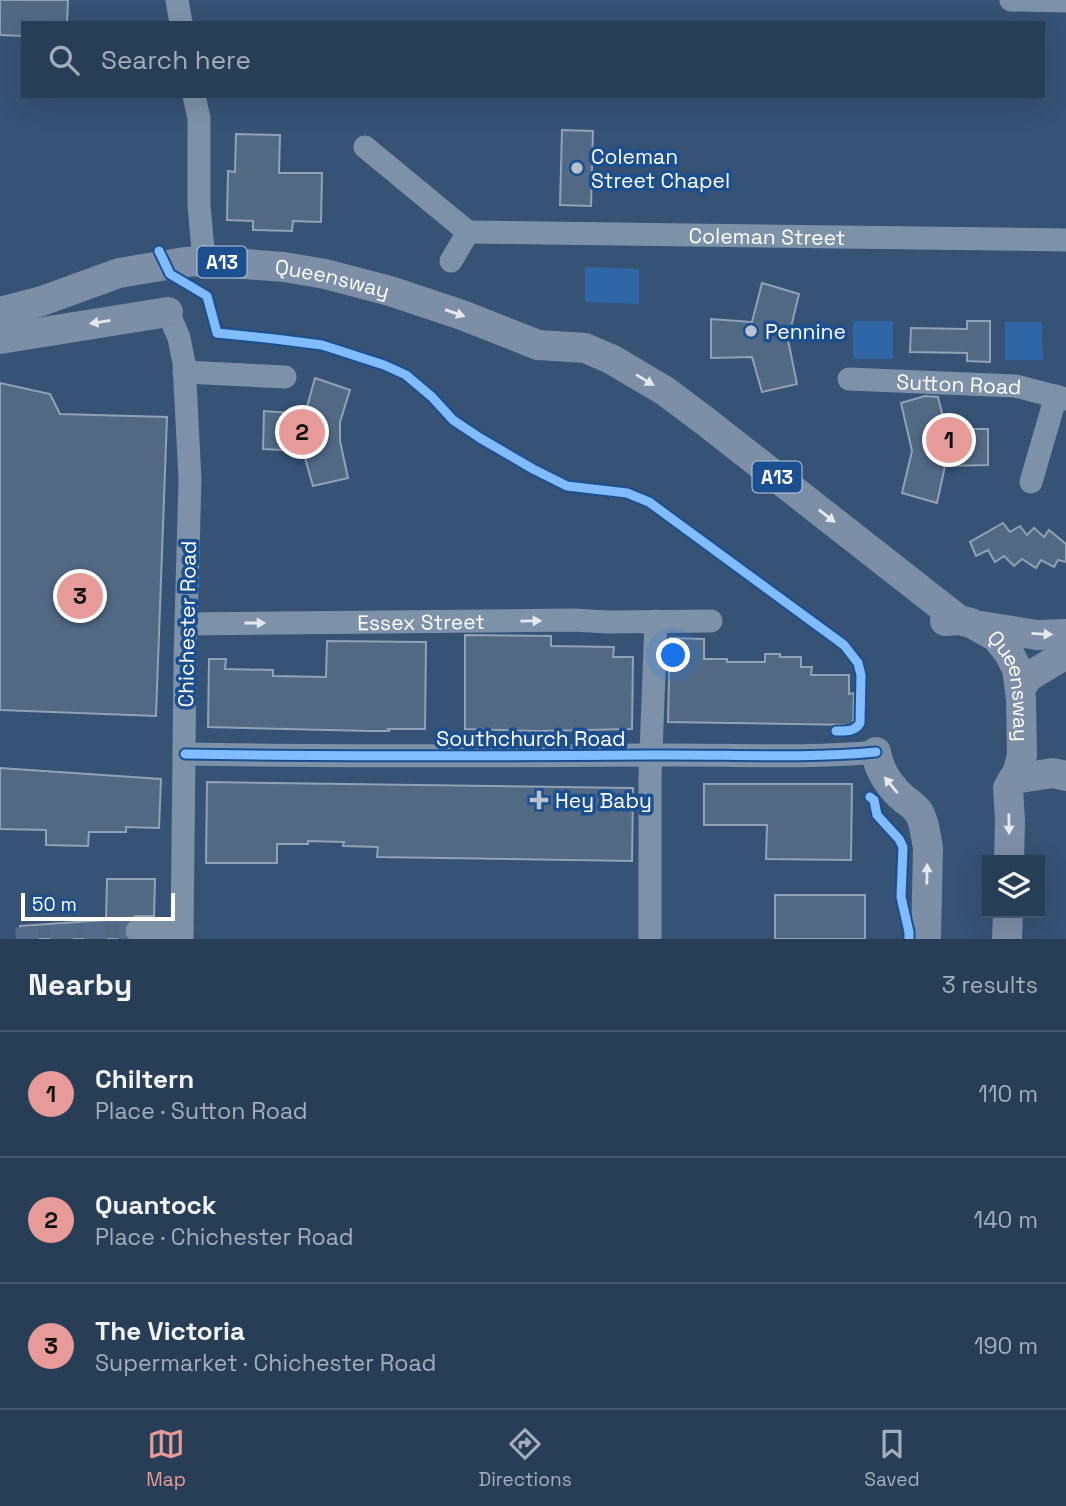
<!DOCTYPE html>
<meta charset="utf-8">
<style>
:root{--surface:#283e57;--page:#30455d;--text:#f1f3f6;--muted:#a5aeba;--line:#44576d;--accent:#e69b98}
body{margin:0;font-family:"Space Grotesk",sans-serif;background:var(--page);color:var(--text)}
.controls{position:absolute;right:21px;bottom:21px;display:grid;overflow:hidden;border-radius:0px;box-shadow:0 7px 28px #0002}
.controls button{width:63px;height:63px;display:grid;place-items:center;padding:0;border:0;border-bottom:2px solid var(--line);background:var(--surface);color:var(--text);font:35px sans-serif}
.scale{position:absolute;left:21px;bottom:18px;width:154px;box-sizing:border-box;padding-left:7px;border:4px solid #fff;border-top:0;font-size:19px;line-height:24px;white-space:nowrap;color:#fff;-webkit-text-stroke:5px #1b4f8f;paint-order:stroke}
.you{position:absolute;left:674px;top:656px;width:24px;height:24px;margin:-18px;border:5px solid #fff;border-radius:50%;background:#1a73e8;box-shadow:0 0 0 10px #1a73e833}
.badge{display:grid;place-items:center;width:46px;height:46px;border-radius:50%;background:var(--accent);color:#111;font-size:23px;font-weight:700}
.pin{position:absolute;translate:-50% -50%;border:4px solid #fff;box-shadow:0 2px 7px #0006}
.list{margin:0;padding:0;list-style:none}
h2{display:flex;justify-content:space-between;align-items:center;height:91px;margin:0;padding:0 28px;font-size:30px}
h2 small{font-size:23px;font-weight:400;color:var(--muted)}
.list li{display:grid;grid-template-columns:46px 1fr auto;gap:21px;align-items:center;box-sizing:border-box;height:126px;padding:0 28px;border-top:2px solid var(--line)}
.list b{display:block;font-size:26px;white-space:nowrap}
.list p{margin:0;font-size:23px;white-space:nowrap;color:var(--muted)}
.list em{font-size:23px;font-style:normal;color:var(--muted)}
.icon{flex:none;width:38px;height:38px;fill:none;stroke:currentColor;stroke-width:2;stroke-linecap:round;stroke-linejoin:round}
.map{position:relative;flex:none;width:1066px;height:939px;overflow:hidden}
.search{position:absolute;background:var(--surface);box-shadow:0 7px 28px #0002;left:21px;right:21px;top:21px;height:77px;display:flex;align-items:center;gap:18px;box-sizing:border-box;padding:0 24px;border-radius:0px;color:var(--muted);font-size:26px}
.sheet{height:469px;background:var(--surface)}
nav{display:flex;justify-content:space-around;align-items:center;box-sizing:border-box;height:98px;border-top:2px solid var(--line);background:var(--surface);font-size:19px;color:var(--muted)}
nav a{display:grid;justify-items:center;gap:4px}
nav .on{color:var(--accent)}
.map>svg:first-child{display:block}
.green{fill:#2f66a5}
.building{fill:#526984;stroke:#92a2b6;stroke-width:2}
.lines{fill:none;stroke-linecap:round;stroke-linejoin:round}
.minor-tunnel{stroke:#546c89;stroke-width:23;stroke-dasharray:23 11;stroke-linecap:butt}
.minor{stroke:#7d92a8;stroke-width:23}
.major{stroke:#7d8ea7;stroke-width:30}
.cycleway-casing{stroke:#1b4f8f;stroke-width:13}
.cycleway{stroke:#80bcff;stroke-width:9}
.oneway{fill:#e5e8ed}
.oneway2{fill:#e5e9ee}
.poi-dot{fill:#b9c2ce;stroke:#1b4f8f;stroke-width:2.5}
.labels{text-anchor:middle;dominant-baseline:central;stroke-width:7;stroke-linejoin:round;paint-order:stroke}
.shield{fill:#1b4f8f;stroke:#bbcadd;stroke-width:2}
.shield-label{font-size:19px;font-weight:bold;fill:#fff}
.poi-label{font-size:21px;fill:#fff;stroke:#1b4f8f;text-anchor:start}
.street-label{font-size:21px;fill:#fff;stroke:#1b4f8f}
</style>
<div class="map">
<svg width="1066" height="939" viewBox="0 0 1066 939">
<rect width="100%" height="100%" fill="#365274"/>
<g class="green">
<polygon points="585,267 639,269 639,304 585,302"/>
<rect x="853" y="321" width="40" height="38"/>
<polygon points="1005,322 1042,322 1043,360 1005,360"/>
</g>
<g class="building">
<polygon points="0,0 68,0 67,23 23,23 23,36 0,35"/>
<polygon points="562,130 593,131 591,206 560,205"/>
<polygon points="236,134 280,135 279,173 322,173 321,222 293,221 292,231 253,230 253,221 227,220 228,171 235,172"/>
<polygon points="762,283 799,294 788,340 797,384 762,392 752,357 711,358 711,319 752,322"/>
<polygon points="967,321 990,321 990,362 967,361 967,353 910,352 911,328 967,329"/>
<polygon points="315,378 350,390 340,422 340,441 348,478 313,486 303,451 263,449 264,411 305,414"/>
<polygon points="0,383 50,394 60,414 167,417 156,716 0,710"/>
<polygon points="925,396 938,397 946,429 988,429 988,465 945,466 937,503 902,493 912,451 901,403"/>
<polygon points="1003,523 1010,532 1020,526 1027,535 1034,528 1044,537 1049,530 1066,544 1066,562 1058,560 1054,567 1041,560 1036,568 1022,559 1014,566 1004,556 995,562 988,550 976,556 970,542"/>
<polygon points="465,635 551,636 551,646 614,647 613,657 633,657 632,729 539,731 465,729"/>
<polygon points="670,638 704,639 704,659 727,659 727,662 765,662 765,654 780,654 780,657 801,657 801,667 812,667 811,675 849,675 849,694 854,693 853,725 668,722"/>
<polygon points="327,641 426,642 425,729 388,729 389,731 370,731 208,727 209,659 226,659 225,669 273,670 273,676 326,677"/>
<polygon points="0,768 161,779 159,828 126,827 126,832 89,832 88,846 46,845 46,830 0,829"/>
<polygon points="207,782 633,788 632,861 377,857 378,847 343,846 344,842 308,841 308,844 277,844 277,863 206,863"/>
<polygon points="704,784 852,784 851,860 766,859 767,825 704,825"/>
<polygon points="107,879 155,879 154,916 136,916 129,920 125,924 123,931 126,939 21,939 20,926 106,920"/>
<rect x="775" y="895" width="90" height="44"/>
</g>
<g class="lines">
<polyline class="minor-tunnel" points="16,939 137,931"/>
<g class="minor">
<polyline points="177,0 181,23"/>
<polyline points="1011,0 1066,1"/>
<polyline points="194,96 199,118 199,205 204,261"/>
<polyline points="365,147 468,232 451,261"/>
<path id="s1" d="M468,232L1066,240"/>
<polyline points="168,312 179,338 184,363 190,479 185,659 182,939"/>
<polyline points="184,372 285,377"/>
<path id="s2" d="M849,379L1015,386L1066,399"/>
<polyline points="1031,482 1056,396"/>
<path id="s3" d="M187,624L573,620L608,622L711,621"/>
<path d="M185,754C339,757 493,756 648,755C724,754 800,759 876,752"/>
<polyline points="137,931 182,928"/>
<polyline points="650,939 650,779 656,621"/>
</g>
<g class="major">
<path id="s4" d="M0,312L42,301L119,273L185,262L204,261L284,267L325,274L390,291L462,315L538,345L585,348L611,359L665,391L705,421L959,620"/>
<polyline points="0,339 168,312"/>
<path id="s5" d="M945,621L959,620L971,623L996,637L1009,653L1017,669L1021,699L1022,755L1018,771L1008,788L1010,821L1009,860"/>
<polyline points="981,626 1037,635 1066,634"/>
<polyline points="1020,689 1028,677 1066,654"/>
<path d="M876,752C879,771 889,786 904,799C908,802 914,806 917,810C924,818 926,837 928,848L926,939"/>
<polyline points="1013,779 1053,773 1066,776"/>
<polyline points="1007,939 1008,913"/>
</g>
<defs>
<g id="cycleway">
<path d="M159,251L170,274L207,296L217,333L275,339L322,345L384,365L406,375L432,397L453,420L480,438L533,469L567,486L627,493L649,502L844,645L858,663L861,675L860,723C855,732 845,731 836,731"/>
<path d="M185,754C339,757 493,756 648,755C724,754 800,759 876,752"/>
<polyline points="870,797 874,800 877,815 899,839 903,847 901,897 909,932 909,939"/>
</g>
</defs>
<use href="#cycleway" class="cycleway-casing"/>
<use href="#cycleway" class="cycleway"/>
</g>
<defs><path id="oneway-solid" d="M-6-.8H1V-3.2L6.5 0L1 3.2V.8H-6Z" transform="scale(1.75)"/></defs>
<g class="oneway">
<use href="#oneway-solid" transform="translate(455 313) rotate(19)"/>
<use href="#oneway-solid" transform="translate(100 322) rotate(171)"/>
<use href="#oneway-solid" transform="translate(645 380) rotate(31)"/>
<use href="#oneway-solid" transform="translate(827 516) rotate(38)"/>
<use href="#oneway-solid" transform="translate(1042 634) rotate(3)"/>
<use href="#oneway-solid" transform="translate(891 785) rotate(-129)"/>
<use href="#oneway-solid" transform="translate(1009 824) rotate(89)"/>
<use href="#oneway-solid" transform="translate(927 874) rotate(-89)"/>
</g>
<g class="oneway2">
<use href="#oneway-solid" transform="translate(531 621) rotate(-1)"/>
<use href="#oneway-solid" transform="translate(255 623)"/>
</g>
<g class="poi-dot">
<circle cx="577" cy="168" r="7"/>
<circle cx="751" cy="331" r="7"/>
<path d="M535.5 789.5h7v7h7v7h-7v7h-7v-7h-7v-7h7z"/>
</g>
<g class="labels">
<g class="shield">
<rect x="197.5" y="246.5" width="49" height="31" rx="5"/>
<rect x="752.5" y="461.5" width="49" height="31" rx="5"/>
</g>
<g class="shield-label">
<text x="222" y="262">A13</text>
<text x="777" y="477">A13</text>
</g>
<g class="poi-label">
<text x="591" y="156">Coleman<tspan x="591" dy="24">Street Chapel</tspan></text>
<text x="765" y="331">Pennine</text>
<text x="555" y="800">Hey Baby</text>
</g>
<g class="street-label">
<text stroke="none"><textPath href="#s1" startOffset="299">Coleman Street</textPath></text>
<text stroke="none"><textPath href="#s4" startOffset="341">Queensway</textPath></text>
<text stroke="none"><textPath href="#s2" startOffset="110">Sutton Road</textPath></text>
<text stroke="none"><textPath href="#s3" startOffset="234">Essex Street</textPath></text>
<text transform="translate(187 624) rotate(-89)">Chichester Road</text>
<text stroke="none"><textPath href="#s5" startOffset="108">Queensway</textPath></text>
<text x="531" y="738">Southchurch Road</text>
</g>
</g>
</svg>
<div class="controls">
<button><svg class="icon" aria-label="layers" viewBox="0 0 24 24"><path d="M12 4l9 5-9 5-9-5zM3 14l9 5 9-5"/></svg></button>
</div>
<div class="scale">50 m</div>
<div class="you"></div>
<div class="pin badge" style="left:949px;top:440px">1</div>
<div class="pin badge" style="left:302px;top:432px">2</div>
<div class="pin badge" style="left:80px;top:596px">3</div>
<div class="search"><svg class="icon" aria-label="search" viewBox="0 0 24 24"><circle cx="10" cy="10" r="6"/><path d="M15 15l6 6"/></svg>Search here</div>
</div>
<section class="sheet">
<h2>Nearby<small>3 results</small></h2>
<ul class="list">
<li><span class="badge">1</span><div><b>Chiltern</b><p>Place · Sutton Road</p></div><em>110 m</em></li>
<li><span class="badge">2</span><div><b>Quantock</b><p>Place · Chichester Road</p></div><em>140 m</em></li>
<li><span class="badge">3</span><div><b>The Victoria</b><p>Supermarket · Chichester Road</p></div><em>190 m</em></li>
</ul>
</section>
<nav>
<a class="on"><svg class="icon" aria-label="map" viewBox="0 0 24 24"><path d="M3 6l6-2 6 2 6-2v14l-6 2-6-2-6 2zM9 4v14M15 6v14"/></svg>Map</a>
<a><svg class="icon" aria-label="directions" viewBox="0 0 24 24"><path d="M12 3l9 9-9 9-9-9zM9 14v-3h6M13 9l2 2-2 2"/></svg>Directions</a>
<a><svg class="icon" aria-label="saved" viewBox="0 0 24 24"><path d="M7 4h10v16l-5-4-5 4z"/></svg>Saved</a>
</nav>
